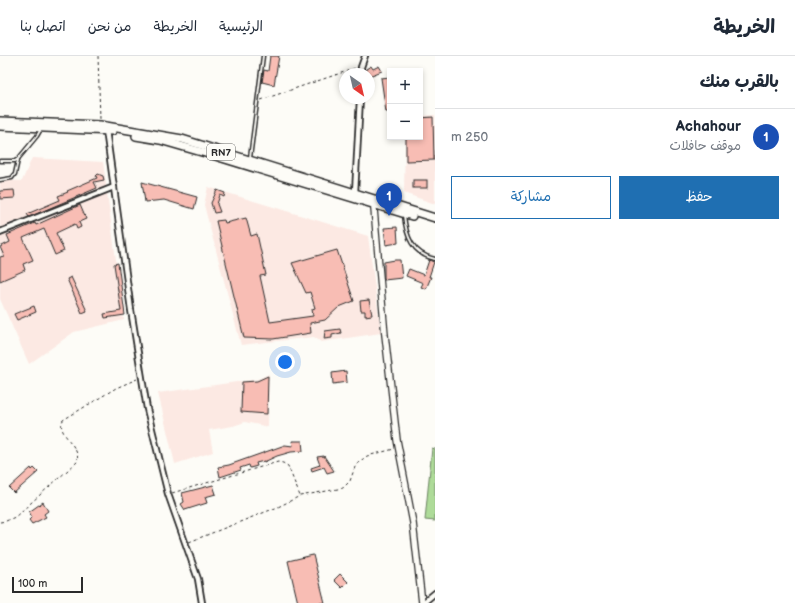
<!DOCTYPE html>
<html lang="ar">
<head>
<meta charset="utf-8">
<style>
  :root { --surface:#fff; --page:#f2f2f3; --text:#1f2937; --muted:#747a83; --line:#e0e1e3; --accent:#1f6fb2 }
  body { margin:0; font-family:"Balsamiq Sans","Playpen Sans Arabic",sans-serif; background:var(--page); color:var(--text); direction:rtl }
  .controls { position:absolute; right:12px; top:12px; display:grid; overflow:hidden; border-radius:0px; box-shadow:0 2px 6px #0003 }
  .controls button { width:36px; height:36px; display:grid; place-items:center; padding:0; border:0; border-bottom:1px solid var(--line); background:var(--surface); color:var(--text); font:20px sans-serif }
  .compass { position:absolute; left:339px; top:12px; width:36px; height:36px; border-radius:50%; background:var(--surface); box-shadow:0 2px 6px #0003; rotate:146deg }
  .scale { position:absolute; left:12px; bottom:10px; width:71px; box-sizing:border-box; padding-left:4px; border:2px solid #2b2b2b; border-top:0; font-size:11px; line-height:14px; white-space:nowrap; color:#2b2b2b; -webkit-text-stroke:3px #fdfcf7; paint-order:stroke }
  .you { position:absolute; left:285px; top:306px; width:14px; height:14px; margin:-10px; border:3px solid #fff; border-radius:50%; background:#1a73e8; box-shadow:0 0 0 6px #1a73e833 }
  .badge { display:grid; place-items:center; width:26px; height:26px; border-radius:50%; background:var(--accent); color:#fff; font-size:13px; font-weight:700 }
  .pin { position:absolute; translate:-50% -33px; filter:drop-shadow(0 1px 2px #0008) }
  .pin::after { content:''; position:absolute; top:21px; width:14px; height:12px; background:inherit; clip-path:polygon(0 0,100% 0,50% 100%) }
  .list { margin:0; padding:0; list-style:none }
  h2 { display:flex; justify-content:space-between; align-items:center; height:52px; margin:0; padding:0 16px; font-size:17px }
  h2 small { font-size:13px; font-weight:400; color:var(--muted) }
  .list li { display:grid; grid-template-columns:26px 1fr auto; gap:12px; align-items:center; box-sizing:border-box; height:56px; padding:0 16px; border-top:1px solid var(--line) }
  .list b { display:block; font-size:15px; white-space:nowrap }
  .list p { margin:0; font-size:13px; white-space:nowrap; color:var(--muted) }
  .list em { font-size:13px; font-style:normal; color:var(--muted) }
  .actions { display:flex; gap:8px; padding:12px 16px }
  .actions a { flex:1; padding:9px 0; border:1px solid var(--accent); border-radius:0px; text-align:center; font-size:14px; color:var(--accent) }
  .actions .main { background:var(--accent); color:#fff }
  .map { position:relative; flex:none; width:435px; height:547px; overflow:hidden; direction:ltr }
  header { display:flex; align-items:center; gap:24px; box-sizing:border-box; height:56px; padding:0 20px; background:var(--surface); border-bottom:1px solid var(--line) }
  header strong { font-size:19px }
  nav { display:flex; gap:22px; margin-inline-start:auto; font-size:14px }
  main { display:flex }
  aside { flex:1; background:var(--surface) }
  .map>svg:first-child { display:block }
  .built { fill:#fce9e3 }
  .green { fill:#aedb99; stroke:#6c8362 }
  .building { fill:#f8bdb4; stroke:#2b2b2b }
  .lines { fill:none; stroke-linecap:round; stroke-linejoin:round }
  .service-casing { stroke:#2b2b2b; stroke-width:5 }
  .minor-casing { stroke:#2b2b2b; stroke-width:8 }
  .tertiary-casing { stroke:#2b2b2b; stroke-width:8 }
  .trunk-casing { stroke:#2b2b2b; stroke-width:10 }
  .path { stroke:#2b2b2b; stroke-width:1; stroke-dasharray:3 3; stroke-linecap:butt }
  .service { stroke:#fdfcf7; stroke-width:2 }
  .minor { stroke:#fdfcf7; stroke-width:4.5 }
  .tertiary { stroke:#fdfcf7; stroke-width:5.5 }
  .trunk { stroke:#fdfcf7; stroke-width:7 }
  .labels { text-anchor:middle; stroke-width:3.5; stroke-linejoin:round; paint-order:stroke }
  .shield { fill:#fdfcf7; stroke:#6a6a68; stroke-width:1 }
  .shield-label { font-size:10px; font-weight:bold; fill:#2b2b2b }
</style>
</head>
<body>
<header>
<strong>الخريطة</strong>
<nav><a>الرئيسية</a><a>الخريطة</a><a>من نحن</a><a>اتصل بنا</a></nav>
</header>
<main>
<aside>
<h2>بالقرب منك<small></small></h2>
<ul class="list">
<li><span class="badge" style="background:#1a4fb4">1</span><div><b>Achahour</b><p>موقف حافلات</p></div><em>250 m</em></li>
</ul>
<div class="actions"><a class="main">حفظ</a><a>مشاركة</a></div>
</aside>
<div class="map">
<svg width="435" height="547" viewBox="0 0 435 547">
  <rect width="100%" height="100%" fill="#fdfcf7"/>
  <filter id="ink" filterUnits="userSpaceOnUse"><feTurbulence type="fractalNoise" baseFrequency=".025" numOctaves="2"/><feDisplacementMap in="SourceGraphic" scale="8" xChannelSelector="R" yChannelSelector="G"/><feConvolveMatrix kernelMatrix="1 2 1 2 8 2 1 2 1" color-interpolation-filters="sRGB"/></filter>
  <g filter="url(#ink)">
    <!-- built -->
    <g class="built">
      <polygon points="435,59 435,148 404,137 405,81 420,81 420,60"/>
      <polygon points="32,102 103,106 124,264 74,276 29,308 0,243 0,124 22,125"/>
      <polygon points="208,131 368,180 381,277 321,286 314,281 241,289 204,149"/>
      <polygon points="269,318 268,371 245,366 233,370 209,374 213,396 175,408 158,337 258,323"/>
    </g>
    <!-- green -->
    <polygon class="green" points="432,392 435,393 435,465 425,464"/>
    <!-- building -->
    <g class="building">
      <polygon points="270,0 279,0 274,29 262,26 264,14 268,15"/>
      <polygon points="371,10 373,13 379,10 382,15 369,20 369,18 366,18 366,13"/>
      <polygon points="390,21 390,56 386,56 381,22"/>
      <polygon points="433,61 434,104 406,105 406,81 420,81 420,62"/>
      <polygon points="98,118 103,120 104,124 94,126 97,132 29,161 27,158 60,144 58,140 68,136 67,135 97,122 96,120"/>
      <rect x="413" y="124" width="14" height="8"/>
      <polygon points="142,126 197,141 194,153 164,144 145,146"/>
      <polygon points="14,134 15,142 0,143 0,135"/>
      <polygon points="217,134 225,137 224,141 220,139 217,148 220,156 214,157 211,147"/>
      <polygon points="80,149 86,163 79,166 81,171 77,173 75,168 56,177 64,195 55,199 44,173 23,182 33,204 23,208 25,214 0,225 0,201 4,200 0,191 10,186 7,179 35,167 36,169"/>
      <polygon points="246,162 251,180 257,178 266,219 260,220 270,266 313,260 312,253 315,252 310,236 306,237 292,207 337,194 354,245 339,251 325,264 310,267 311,277 273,283 244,282 216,165 224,164 225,167"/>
      <polygon points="397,171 398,187 386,189 384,172"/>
      <polygon points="395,204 400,204 402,222 384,224 384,206"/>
      <polygon points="429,204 434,206 429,221 431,221 426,233 421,231 423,227 406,220 409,213 424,219"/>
      <polygon points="118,207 125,259 105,262 104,258 121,255 114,208"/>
      <polygon points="71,221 87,255 82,257 67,223"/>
      <polygon points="369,244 372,259 365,260 365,255 361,255 360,245"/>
      <polygon points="34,250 36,256 17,264 14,258"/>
      <polygon points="340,273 341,277 332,279 332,282 324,283 325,275"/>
      <polygon points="346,315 347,326 333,328 332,317"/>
      <polygon points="268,320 267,358 241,356 242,326 257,325"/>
      <polygon points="292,385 302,385 303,395 291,396 277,400 264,406 264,405 256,407 257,410 250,412 249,409 240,412 241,414 220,421 218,411 229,409 285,389 293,390"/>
      <polygon points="324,400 334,415 327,417 324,411 312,415 311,412 320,409 317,401"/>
      <polygon points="31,412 32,414 34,412 38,416 14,437 9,432"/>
      <polygon points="213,429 216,438 205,441 207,447 185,454 181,448 184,446 182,437"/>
      <polygon points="43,446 48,455 44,458 46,461 32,468 29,464 32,461 29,456"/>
      <polygon points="313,499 325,547 298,547 288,505"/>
      <polygon points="340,518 348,526 342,532 334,524"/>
    </g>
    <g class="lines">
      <!-- service casing -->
      <g class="service-casing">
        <g id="service">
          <polyline points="250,102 263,0"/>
          <polyline points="0,105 15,105 18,103 37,80 41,73"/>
          <polyline points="0,124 12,122 15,118 18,104"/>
          <path d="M 404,159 C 406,180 412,198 435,203"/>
        </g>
      </g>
      <!-- minor casing -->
      <g class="minor-casing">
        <g id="minor">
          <polyline points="361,18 361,11 365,0"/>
          <polyline points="106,74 131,254 147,353 168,438 198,523 202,547"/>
          <polyline points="355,137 360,42"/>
          <polyline points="0,176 114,131"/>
          <polyline points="423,547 435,537"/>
        </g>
      </g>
      <!-- tertiary casing -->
      <g class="tertiary-casing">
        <polyline id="tertiary" points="374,146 374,153 385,279 397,384 413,467 422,547"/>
      </g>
      <!-- trunk casing -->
      <g class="trunk-casing">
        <g id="trunk">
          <polyline points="0,65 100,69 182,83 435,162"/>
          <polyline points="0,70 112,75"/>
          <polyline points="136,80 160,84 212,99 412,160"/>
        </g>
      </g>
      <!-- path -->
      <g class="path">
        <polyline points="98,0 100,63"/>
        <polyline points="261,44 356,12"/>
        <polyline points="172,437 278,406 283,407 288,410 300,440"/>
        <path d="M 0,466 L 6,465 L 15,461 L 77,406 C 82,390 55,378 63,364 L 116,332 L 137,323"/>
        <polyline points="189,486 278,451 300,440 343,432 350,425 355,411 359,406 367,400 394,393"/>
      </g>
      <!-- service -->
      <use href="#service" class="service"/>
      <!-- minor -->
      <use href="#minor" class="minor"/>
      <!-- tertiary -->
      <use href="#tertiary" class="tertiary"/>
      <!-- trunk -->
      <use href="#trunk" class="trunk"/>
    </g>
  </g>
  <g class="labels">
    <!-- shield labels -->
    <rect class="shield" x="207" y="88" width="28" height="16" rx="3"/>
    <g class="shield-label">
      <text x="221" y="100">RN7</text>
    </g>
  </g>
</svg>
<div class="controls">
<button>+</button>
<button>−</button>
</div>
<svg class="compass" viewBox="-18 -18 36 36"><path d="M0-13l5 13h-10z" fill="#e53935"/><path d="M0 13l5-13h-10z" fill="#747a83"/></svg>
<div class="scale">100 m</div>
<div class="you"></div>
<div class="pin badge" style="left:389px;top:160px;background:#1a4fb4">1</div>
</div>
</main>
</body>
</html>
